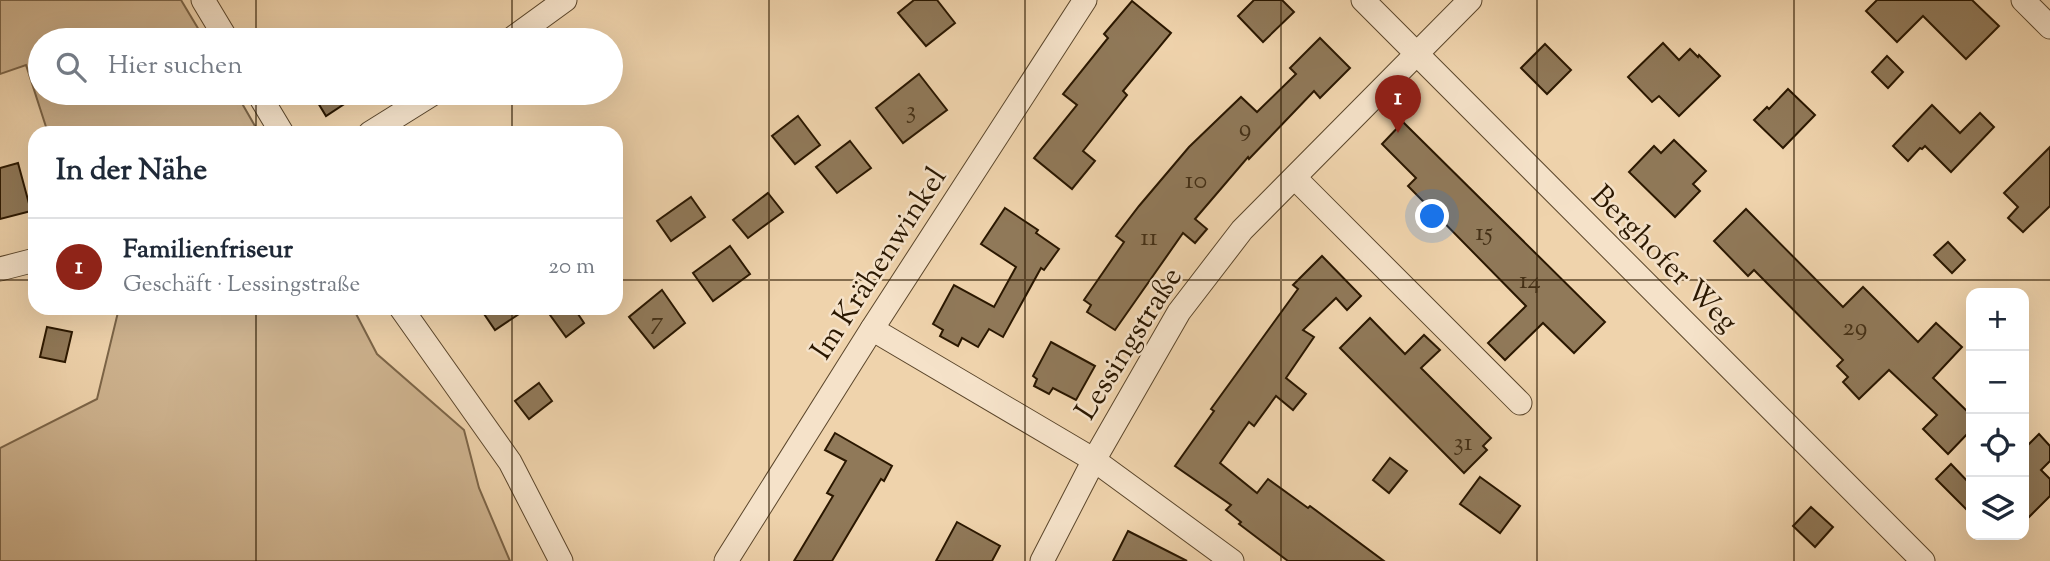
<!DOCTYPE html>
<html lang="de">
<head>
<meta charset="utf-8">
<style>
  :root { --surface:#fff; --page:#f6f6f7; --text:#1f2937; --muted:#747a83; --line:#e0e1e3; --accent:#8f2418 }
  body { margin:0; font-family:"Sorts Mill Goudy",serif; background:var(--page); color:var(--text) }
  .controls { position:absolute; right:21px; bottom:21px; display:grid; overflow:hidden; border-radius:14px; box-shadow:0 7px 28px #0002 }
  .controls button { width:63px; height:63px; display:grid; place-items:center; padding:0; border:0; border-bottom:2px solid var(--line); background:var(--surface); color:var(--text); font:35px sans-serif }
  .you { position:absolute; left:1433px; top:217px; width:24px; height:24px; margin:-18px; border:5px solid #fff; border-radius:50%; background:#1a73e8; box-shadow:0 0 0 10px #1a73e833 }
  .badge { display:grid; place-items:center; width:46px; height:46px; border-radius:50%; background:var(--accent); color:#fff; font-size:23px; font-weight:700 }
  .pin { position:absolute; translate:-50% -58px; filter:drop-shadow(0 2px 4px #0008) }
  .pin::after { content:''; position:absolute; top:37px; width:24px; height:21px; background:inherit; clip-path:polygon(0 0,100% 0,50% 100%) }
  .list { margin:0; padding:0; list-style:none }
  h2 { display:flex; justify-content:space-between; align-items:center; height:91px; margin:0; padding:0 28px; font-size:30px }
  h2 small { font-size:23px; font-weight:400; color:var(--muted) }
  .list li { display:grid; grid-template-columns:46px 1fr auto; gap:21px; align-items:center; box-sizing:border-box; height:98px; padding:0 28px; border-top:2px solid var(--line) }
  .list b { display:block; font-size:26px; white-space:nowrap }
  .list p { margin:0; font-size:23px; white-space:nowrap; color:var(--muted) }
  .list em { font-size:23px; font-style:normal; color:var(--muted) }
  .icon { flex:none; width:38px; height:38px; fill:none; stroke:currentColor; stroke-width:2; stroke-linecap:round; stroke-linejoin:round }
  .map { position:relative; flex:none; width:2050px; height:561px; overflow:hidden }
  .search { position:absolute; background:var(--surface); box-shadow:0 7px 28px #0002; left:28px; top:28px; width:595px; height:77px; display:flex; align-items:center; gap:18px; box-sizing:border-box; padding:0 24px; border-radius:38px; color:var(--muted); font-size:26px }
  .panel { position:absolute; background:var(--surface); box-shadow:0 7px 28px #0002; left:28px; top:126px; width:595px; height:189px; border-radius:21px }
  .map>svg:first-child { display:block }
  .green { fill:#ceb38f; stroke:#7c6548; stroke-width:2 }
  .building { fill:#907959; stroke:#2a1700; stroke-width:2 }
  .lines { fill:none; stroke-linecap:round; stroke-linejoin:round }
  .street-casing { stroke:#5b462b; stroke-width:25 }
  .street { stroke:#f5e2c9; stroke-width:23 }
  .grid { fill:none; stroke:#2a1700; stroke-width:2; stroke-opacity:0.55 }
  .labels { text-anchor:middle; stroke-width:5; stroke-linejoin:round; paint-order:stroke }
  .number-label { font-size:26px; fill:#443016 }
  .street-label { font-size:30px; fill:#2a1700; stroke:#f5e2c9 }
</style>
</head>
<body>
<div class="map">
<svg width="2050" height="561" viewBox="0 0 2050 561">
  <rect width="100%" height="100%" fill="#efd3ac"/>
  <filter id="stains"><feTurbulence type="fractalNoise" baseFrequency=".00286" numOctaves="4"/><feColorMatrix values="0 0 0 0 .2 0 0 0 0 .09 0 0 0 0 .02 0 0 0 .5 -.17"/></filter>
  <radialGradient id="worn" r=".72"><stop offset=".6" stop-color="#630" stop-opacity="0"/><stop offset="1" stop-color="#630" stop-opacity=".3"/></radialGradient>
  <!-- green -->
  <g class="green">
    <polygon points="0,0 181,0 205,40 40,40 40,93 236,93 259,133 48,133 26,65 0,74"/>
    <polygon points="119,308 353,308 377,354 464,430 479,488 510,561 0,561 0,448 97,399"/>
  </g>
  <!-- building -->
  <g class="building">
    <polygon points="914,0 937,0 955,23 926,46 898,13"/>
    <polygon points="1254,0 1282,0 1294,12 1263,42 1238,16"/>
    <polygon points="1877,0 1972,0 1999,26 1966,59 1923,16 1897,42 1866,11"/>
    <polygon points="1132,1 1171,33 1123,91 1127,95 1083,151 1095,161 1072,189 1034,158 1077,105 1063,94 1108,38 1104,34"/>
    <polygon points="1320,38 1350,68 1320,98 1314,91 1249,159 1248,157 1195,219 1207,229 1195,243 1183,233 1115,330 1087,312 1091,305 1084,300 1124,242 1116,236 1139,206 1189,147 1241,97 1257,112 1296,74 1290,68"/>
    <polygon points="1663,43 1679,60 1690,49 1698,57 1699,55 1720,76 1679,116 1659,96 1652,102 1628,77"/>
    <polygon points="1545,44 1571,70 1547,94 1521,68"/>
    <polygon points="1887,56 1903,72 1888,88 1872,72"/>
    <polygon points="919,74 947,110 903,143 876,108"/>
    <polygon points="1788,89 1815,115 1783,148 1754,120 1767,107 1769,109"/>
    <polygon points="312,93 361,93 326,116"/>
    <polygon points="1932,105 1960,133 1980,113 1994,127 1951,172 1925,146 1922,149 1920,148 1908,161 1893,146"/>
    <polygon points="798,116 820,145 795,164 772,136"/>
    <polygon points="1403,122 1605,322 1574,353 1543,323 1505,360 1488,343 1526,306 1408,186 1416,178 1382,144"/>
    <polygon points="1674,140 1706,171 1693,184 1700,191 1675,217 1629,172 1654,146 1661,153"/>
    <polygon points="850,141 871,168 837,193 816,167"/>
    <polygon points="2050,147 2050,206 2023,232 2008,218 2018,207 2004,193"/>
    <polygon points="18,163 31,211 0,219 0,168"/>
    <polygon points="768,193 783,212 748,238 733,220"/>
    <polygon points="691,197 705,217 671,241 657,221"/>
    <polygon points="1005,208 1038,230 1036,233 1059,249 1044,270 1041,268 1003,337 989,329 978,347 962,338 958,346 940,336 943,330 933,324 954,285 994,307 1016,267 981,244"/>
    <polygon points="1746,209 1843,307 1863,287 1918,342 1936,323 1962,347 1933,378 1971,415 1971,430 1948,454 1923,429 1937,415 1889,370 1859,399 1843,382 1848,377 1837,366 1843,360 1754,270 1748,276 1714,241"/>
    <polygon points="1948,242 1965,260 1952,273 1934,255"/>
    <polygon points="730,246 750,274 713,301 693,273"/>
    <polygon points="1322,256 1361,296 1347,310 1336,298 1303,330 1314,337 1286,378 1306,394 1293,410 1276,396 1254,426 1249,422 1220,463 1257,493 1268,479 1308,508 1310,506 1384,561 1288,561 1239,524 1241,522 1226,510 1231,505 1175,466 1214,411 1211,409 1298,289 1293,285"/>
    <polygon points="662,290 685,323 654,348 629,317"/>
    <polygon points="480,308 528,308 495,330"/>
    <polygon points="545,308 574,308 584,323 566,337"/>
    <polygon points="1370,318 1405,354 1424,335 1440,350 1421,368 1491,438 1483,446 1487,450 1464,473 1340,348"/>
    <polygon points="47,327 72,332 65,362 40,357"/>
    <polygon points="1051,342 1095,366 1076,400 1053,388 1049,394 1034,386 1037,379 1033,376"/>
    <polygon points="539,383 552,401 529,419 515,401"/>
    <polygon points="835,433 892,466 884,481 881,479 832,561 794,561 833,496 827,493 846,461 825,450"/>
    <polygon points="2039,434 2050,446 2050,461 2041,470 2050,479 2050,496 2024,522 2024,449"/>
    <polygon points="1390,458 1407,471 1389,493 1373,480"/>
    <polygon points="1951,464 1971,485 1971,514 1936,479"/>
    <polygon points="1480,477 1520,506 1500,533 1460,504"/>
    <polygon points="1811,507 1833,527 1815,547 1793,526"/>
    <polygon points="957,522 1000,546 992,561 936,561"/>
    <polygon points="1128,531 1187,561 1113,561"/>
  </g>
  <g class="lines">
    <!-- street casing -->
    <g class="street-casing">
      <g id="street">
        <polyline points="203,0 227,40"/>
        <polyline points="1363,0 1923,561"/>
        <polyline points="2023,0 2050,27"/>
        <polyline points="510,40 565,0"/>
        <polyline points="258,93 282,133"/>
        <polyline points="370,133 434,93"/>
        <polyline points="1295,178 1520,403"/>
        <polyline points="0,269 35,260"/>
        <polyline points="401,308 510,462 561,561"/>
        <polyline points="872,329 1094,460 1232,561"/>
        <polyline points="726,561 872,329 1085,0"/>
        <polyline points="1042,561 1094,460 1179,312 1242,230 1470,0"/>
      </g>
    </g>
    <!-- street -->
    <use href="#street" class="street"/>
  </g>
  <!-- grid -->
  <path class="grid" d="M 256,0 L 256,40M 512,0 L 512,40M 769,0 L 769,561M 1025,0 L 1025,561M 1281,0 L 1281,561M 1537,0 L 1537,561M 1794,0 L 1794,561M 256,93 L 256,133M 512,93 L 512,133M 0,280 L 35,280M 616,280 L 2050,280M 256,308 L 256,561M 512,308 L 512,561"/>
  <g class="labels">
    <!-- number labels -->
    <g class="number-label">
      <text x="911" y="118">3</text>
      <text x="1245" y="136">9</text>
      <text x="1196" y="188">10</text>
      <text x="1484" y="240">15</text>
      <text x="1149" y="245">11</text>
      <text x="1530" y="288">14</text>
      <text x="657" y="329">7</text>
      <text x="1855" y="335">29</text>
      <text x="1463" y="450">31</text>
    </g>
    <!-- street labels -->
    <g class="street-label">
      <text transform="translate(1665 258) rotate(45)" y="10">Berghofer Weg</text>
      <text transform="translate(878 263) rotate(-57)" y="10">Im Krähenwinkel</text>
      <text transform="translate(1128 343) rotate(-58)" y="10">Lessingstraße</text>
    </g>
  </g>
  <rect width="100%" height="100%" filter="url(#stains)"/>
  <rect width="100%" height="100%" fill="url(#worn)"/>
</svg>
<div class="controls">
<button>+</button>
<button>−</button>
<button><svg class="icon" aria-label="locate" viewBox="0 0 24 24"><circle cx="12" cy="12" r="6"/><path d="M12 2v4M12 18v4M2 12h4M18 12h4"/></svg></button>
<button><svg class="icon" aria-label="layers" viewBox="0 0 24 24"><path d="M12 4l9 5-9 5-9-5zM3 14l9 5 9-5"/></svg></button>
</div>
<div class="you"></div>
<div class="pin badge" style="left:1398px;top:133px">1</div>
<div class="search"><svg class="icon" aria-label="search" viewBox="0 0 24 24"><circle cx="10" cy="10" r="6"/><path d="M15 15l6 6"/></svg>Hier suchen</div>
<section class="panel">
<h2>In der Nähe<small></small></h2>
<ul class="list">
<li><span class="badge">1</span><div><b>Familienfriseur</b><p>Geschäft · Lessingstraße</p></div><em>20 m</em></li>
</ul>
</section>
</div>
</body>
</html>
